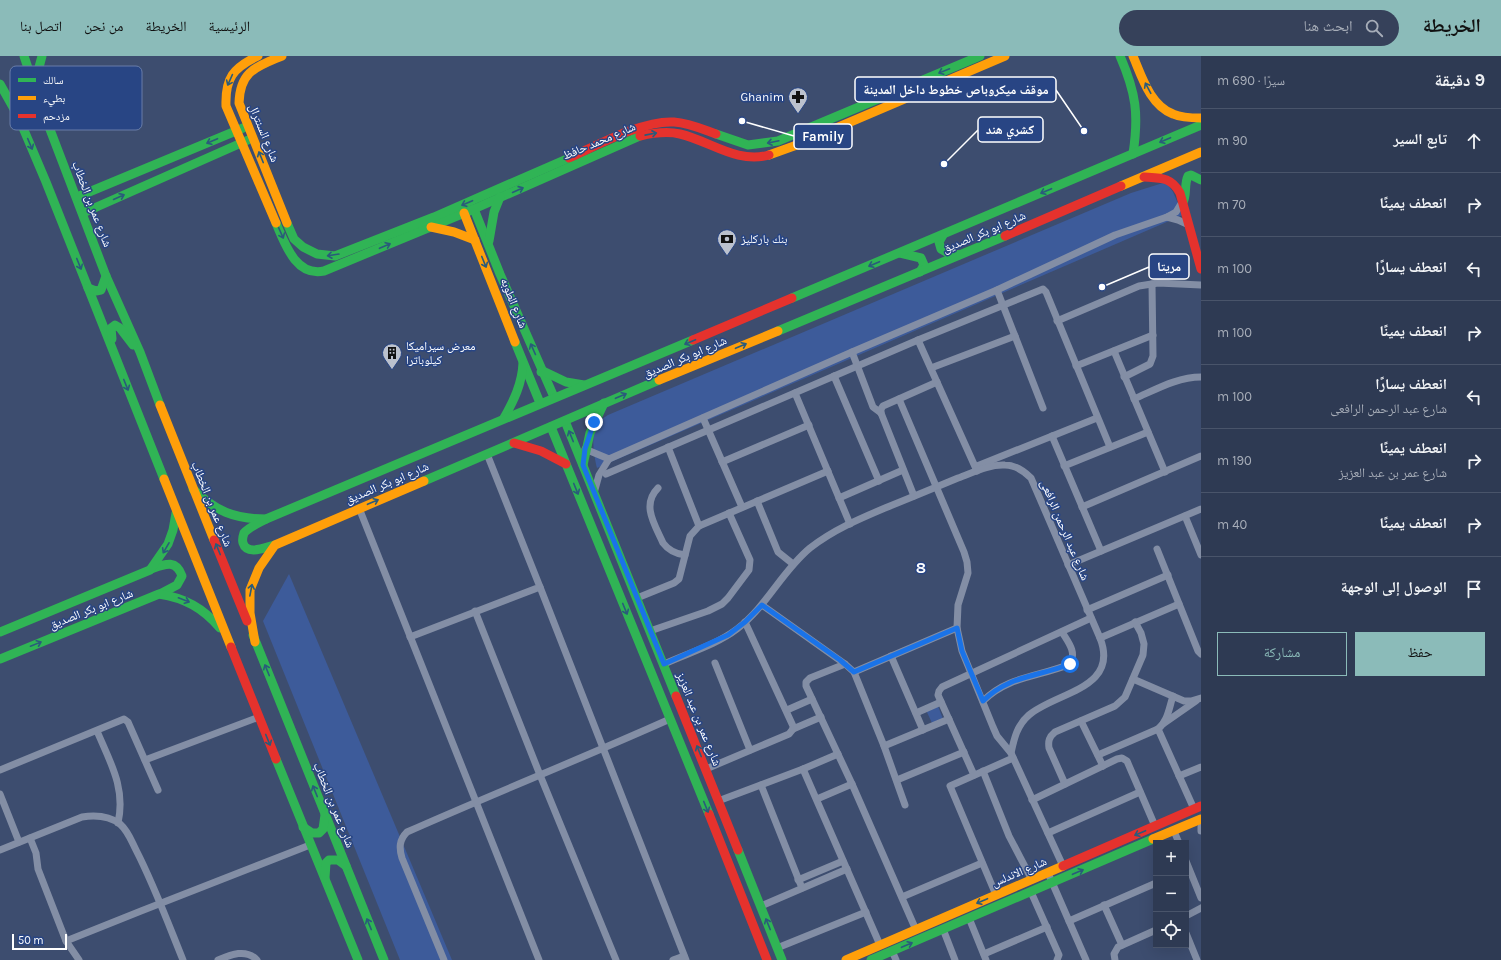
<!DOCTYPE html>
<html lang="ar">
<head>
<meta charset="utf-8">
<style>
  :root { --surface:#2e3a53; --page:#36415a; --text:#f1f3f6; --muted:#a7adb8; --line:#49546a; --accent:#8bbbb9 }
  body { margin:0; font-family:Karla,"Noto Naskh Arabic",sans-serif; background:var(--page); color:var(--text); direction:rtl }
  .controls { position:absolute; right:12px; bottom:12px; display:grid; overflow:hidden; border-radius:0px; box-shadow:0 4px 16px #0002 }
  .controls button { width:36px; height:36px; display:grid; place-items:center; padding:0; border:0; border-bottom:1px solid var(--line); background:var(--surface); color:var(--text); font:20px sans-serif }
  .scale { position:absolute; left:12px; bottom:10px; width:55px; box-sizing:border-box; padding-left:4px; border:2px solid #fff; border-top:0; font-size:11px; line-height:14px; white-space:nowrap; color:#fff; -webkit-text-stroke:3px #284584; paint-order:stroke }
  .stop { position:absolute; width:12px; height:12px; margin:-9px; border:3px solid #1a73e8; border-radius:50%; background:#fff }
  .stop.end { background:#1a73e8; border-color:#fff; box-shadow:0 1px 4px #0008 }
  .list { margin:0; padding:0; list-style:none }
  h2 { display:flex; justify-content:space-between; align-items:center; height:52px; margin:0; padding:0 16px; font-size:17px }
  h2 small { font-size:13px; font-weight:400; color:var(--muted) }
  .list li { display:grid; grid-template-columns:26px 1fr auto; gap:12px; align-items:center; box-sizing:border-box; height:64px; padding:0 16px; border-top:1px solid var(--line) }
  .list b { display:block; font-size:15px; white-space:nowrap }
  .list p { margin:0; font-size:13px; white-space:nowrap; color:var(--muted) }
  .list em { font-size:13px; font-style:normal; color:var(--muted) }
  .actions { display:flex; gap:8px; padding:12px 16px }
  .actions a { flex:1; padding:9px 0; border:1px solid var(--accent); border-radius:0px; text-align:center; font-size:14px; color:var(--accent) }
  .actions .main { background:var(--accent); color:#111 }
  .icon { flex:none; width:22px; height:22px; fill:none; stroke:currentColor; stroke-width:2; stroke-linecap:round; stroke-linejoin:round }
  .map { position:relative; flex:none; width:1201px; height:904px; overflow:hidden; direction:ltr }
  header { display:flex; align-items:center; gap:24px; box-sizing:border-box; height:56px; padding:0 20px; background:var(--accent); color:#111 }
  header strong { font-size:19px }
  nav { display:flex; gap:22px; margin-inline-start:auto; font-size:14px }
  .search { width:280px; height:36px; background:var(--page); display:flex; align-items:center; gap:10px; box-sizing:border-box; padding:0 14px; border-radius:22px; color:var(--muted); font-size:15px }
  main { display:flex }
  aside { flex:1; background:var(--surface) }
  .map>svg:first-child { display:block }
  .green { fill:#3d5b9a }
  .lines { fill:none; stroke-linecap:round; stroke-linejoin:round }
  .street { stroke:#838ea5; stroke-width:7 }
  .fast { stroke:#30b455; stroke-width:9 }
  .slow { stroke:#ff9f0a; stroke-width:9 }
  .jam { stroke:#e5322d; stroke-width:9 }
  .oneway { stroke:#2a5b7b }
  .route { stroke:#1a73e8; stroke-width:5 }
  .labels { text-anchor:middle; stroke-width:3; stroke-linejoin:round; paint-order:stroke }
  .poi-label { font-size:12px; fill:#fff; stroke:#284584; text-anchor:start }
  .street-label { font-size:12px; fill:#fff; stroke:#284584 }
  .district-label { font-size:16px; font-weight:bold; fill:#fff; stroke:#284584 }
  .key { fill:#284584; stroke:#687da9; stroke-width:1 }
  .key-label { font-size:11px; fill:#fff }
  .leader { fill:none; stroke:#fff; stroke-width:1.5 }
  .callout-dot { fill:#fff; stroke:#284584; stroke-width:1.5 }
  .callout { fill:#284584; stroke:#fff; stroke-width:1.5 }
  .callout-label { font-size:13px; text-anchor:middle; font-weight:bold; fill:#fff }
</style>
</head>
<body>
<header>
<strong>الخريطة</strong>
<div class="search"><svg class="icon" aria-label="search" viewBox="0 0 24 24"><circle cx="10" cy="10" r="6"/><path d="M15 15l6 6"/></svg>ابحث هنا</div>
<nav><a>الرئيسية</a><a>الخريطة</a><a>من نحن</a><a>اتصل بنا</a></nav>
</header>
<main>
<aside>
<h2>9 دقيقة<small>سيرًا · 690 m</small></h2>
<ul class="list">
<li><svg class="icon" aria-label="ahead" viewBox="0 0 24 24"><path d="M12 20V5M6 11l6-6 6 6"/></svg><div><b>تابع السير</b></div><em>90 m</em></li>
<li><svg class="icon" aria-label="right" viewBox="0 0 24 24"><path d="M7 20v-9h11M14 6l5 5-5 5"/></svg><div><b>انعطف يمينًا</b></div><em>70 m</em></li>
<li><svg class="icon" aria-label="left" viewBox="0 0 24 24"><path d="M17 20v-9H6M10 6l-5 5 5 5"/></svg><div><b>انعطف يسارًا</b></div><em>100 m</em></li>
<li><svg class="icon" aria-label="right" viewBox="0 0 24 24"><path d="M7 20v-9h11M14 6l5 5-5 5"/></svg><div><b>انعطف يمينًا</b></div><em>100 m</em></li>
<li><svg class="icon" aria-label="left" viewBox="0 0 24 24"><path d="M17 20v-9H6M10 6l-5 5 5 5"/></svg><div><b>انعطف يسارًا</b><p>شارع عبد الرحمن الرافعى</p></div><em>100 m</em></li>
<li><svg class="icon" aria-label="right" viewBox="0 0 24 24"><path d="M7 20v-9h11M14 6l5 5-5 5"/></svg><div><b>انعطف يمينًا</b><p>شارع عمر بن عبد العزيز</p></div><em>190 m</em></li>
<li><svg class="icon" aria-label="right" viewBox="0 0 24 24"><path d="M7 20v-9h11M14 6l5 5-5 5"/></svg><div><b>انعطف يمينًا</b></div><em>40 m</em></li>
<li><svg class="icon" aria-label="arrive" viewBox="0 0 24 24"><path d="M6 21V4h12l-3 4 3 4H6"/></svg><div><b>الوصول إلى الوجهة</b></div></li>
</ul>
<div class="actions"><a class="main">حفظ</a><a>مشاركة</a></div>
</aside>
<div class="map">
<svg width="1201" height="904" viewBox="0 0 1201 904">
  <rect width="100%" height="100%" fill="#3d4d6f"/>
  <!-- green -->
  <g class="green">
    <path d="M 1166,126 L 1173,136 L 1183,159 L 597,412 C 594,400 590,378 598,367 C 600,364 605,361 608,359 L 1131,137 Z"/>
    <polygon points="289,518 452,904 400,904 263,565"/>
    <polygon points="938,650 943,663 932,667 926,654"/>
  </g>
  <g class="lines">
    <!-- street -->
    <g class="street">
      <polyline points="1167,161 1178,164 1189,169"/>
      <polyline points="997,234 1043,352"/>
      <polyline points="1057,265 1139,230 1158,227 1201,229"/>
      <polyline points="918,284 977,415"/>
      <polyline points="1114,295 1165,416"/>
      <polyline points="852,296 873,351 881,357 914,440"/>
      <polyline points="1076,310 1153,279"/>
      <polyline points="931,312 1015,280"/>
      <polyline points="834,320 879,425"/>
      <polyline points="1124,321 1150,308 1153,300 1152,228"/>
      <polyline points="795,337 850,468"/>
      <polyline points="899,343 964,496 967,506 968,517 958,549 957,572 962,595 993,671 997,680 1011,697"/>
      <path d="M 1134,343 C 1155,334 1177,321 1201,321"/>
      <polyline points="881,357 881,353 883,350 937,326"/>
      <polyline points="703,362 742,451"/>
      <polyline points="1052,380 1101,495"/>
      <polyline points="668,391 699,470"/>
      <polyline points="585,393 609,403"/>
      <polyline points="722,406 809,369"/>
      <polyline points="977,410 1097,362"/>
      <polyline points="1064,410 1148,376"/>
      <polyline points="606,418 918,284 1043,233 1046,236 1110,391"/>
      <path d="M 658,432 C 641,449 655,469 663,487 C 669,495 676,498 685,499"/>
      <polyline points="594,437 599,419 609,403 852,296 997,234 1115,179 1167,161 1176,156 1182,146"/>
      <polyline points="839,442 903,414"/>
      <polyline points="757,445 778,496 793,508"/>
      <polyline points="1082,451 1201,400"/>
      <polyline points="359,452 539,904"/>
      <polyline points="1185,460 1201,499"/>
      <polyline points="1157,493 1198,595 1201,598"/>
      <polyline points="1068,509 1201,453"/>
      <polyline points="540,531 686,904"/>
      <polyline points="637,542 674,527 679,523 690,480 699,470 828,415"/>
      <polyline points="762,549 845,608 854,616 884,690 905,749"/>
      <polyline points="1087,554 1168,519"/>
      <polyline points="475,555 540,719 616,904"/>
      <polyline points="650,575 708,555 722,548 728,542 749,514 750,504 729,457"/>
      <polyline points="410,581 540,531 487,398"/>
      <polyline points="1100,582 1179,548"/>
      <polyline points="891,600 923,674"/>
      <polyline points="715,607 750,694"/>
      <path d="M 664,608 C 688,597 716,589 737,573 C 767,550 782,515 810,492 C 833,474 859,463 885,452 C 910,442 934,432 958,422 C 972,417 989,408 1005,409 C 1015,409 1024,415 1031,422 L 1100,582 C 1120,633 1056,636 1029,659 C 1017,669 1014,683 1011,697 L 1063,810"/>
      <polyline points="845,608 810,622 806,626 806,630 852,728 916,874"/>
      <polyline points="854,616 957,572"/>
      <polyline points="1133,623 1184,645 1191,645 1201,642"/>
      <path d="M 983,645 C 1008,620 1039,621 1070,608 C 1077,596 1068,586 1062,576"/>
      <polyline points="787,654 812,643"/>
      <polyline points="916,657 941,646"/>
      <polyline points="1081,665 1103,710"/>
      <polyline points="1163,668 1196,645"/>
      <polyline points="793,673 821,661"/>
      <polyline points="1158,673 1194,753"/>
      <path d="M 97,675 C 110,706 126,732 118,767"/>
      <polyline points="884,690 949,663"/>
      <path d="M 1098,699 L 1158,673 C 1168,665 1169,652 1173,640"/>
      <polyline points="145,704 259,661"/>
      <polyline points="706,713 789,678 793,673 793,670 745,566"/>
      <polyline points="803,713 880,889"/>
      <polyline points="0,714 124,663 128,666 158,734"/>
      <polyline points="983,715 1009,780 1032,824"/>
      <polyline points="974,719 938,639 939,635 942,631 1091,562"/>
      <polyline points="1179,720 1201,711"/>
      <polyline points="897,724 964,696"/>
      <path d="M 1065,728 L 1049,692 C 1048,685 1049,681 1055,676 L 1115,650 L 1125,641 L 1143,599 L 1144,588 L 1141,577 L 1135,566"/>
      <polyline points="761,729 802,832"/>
      <polyline points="0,738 19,786"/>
      <polyline points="817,743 852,728"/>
      <polyline points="1032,744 1117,703 1122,702 1127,705 1155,770"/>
      <polyline points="718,745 803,713 838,698"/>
      <polyline points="1201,771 1201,775"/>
      <polyline points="1174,775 1179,787"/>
      <polyline points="1048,777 1140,736"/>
      <polyline points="30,782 36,797 38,813 66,885 79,904"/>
      <path d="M 0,794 L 82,761 C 95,759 108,759 120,768 C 128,775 131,784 136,794 C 154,829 168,867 183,904"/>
      <polyline points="1186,805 1201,842"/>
      <polyline points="1048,817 1086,904"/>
      <polyline points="798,824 843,805"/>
      <polyline points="1031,836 1059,899 1057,904"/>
      <polyline points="996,839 950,730 1013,702"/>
      <polyline points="902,841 982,807"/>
      <polyline points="1104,849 1122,889"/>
      <polyline points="761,850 847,813"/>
      <polyline points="1186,860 1201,852"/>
      <polyline points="969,862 986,904"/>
      <polyline points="1069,865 1156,827"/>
      <polyline points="943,873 955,904"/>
      <polyline points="1186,877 1197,904"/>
      <polyline points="66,885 141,855 310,789"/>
      <polyline points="777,892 866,856"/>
      <polyline points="892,895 896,904"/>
      <polyline points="984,898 1047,871"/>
      <path d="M 218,904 C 230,899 246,892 257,904"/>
      <path d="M 444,904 L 402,802 C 399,792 399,784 407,776 C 495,737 583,702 670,663"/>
      <polyline points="673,904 684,900"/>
      <polyline points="1115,904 1114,898 1118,891 1156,874"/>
    </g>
    <!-- fast -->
    <g class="fast">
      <polyline points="24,0 38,42 106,220 140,296 160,349"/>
      <path d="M 1120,0 C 1136,37 1139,58 1133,98"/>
      <polyline points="0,28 18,60 46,126 164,423"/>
      <polyline points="37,32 38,15 42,0"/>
      <polyline points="716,78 748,89 778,85 980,0"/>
      <polyline points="77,141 243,72"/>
      <path d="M 1183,146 C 1187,140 1184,128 1188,120 L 1191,119 L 1201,124"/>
      <polyline points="474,153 500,218 554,341"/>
      <polyline points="83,157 248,84"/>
      <path d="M 276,167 C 285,188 296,221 324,215 L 474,153 L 640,80"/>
      <polyline points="287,167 294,183 303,191 317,198 335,200 434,161 569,102"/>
      <polyline points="943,179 939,186 941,193 948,197 959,199"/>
      <polyline points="489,185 494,156 500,141"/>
      <polyline points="900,197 921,202 924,209 920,216"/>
      <polyline points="88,232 96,235 101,234 106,220"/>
      <polyline points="792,242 1201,69"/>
      <polyline points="778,275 1005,180"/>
      <polyline points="112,283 111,272 115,269 120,272 133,289"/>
      <polyline points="515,286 540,347"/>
      <polyline points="541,316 543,315 566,326 584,329"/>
      <path d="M 504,362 C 514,344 522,328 523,307"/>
      <polyline points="565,365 676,640"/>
      <polyline points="551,371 709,758"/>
      <polyline points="583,409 590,377 604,347"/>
      <polyline points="424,425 659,324"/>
      <path d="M 193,433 C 215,455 234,463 266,463 L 693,284"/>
      <path d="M 266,463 C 259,467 249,471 244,477 C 243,480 242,484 243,487 C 247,500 266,491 275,489"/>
      <path d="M 151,513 C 165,508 176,503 182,520 L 177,529 L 160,538"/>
      <polyline points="0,576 150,514 168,488 173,474 176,457"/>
      <polyline points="253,579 384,904"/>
      <path d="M 0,603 L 159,538 C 185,542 203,552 220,572"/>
      <polyline points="276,703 358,904"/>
      <polyline points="303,771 312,777 319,777 323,773 325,759"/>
      <polyline points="738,794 782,904"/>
      <polyline points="325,822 326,807 329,804 338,804 346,810"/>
      <polyline points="871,904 1153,783"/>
    </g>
    <!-- slow -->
    <g class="slow">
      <path d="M 258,0 C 233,12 225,22 226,50 L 276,167"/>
      <path d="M 282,0 C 256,11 240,15 239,47 L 287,167"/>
      <path d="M 1133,0 C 1142,21 1150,49 1173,58 C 1182,62 1192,62 1201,62"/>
      <polyline points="769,99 794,90 1005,0"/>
      <polyline points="1121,130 1201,96"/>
      <polyline points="464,157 515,286"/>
      <polyline points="431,171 454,176 475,184"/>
      <polyline points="659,324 778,275"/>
      <polyline points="160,349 214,484"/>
      <polyline points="164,423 231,591"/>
      <polyline points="255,586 250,557 250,534 259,512 275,489 424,425"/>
      <polyline points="1153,783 1201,763"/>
      <polyline points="846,904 1063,810"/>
    </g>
    <!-- jam -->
    <g class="jam">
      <path d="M 640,80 C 653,77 667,75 680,78 C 710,85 737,108 769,99"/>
      <path d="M 569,102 C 598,89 643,64 674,66 C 689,67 702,73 716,78"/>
      <path d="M 1144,121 C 1161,122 1171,121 1180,137 L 1201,213"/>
      <polyline points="1005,180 1121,130"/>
      <polyline points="693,284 792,242"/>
      <polyline points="514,387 541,395 566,408"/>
      <polyline points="214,484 247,565"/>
      <polyline points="231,591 276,703"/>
      <polyline points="676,640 738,794"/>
      <polyline points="709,758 767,904"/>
      <polyline points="1063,810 1201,750"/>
    </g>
  </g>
  <!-- one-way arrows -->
  <defs><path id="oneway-shaft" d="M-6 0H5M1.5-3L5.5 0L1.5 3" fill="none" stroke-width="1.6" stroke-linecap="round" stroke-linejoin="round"/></defs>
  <g class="oneway">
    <use href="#oneway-shaft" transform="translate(944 15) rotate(158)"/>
    <use href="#oneway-shaft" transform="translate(230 24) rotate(114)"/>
    <use href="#oneway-shaft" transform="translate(1148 32) rotate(-118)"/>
    <use href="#oneway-shaft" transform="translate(651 78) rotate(-11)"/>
    <use href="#oneway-shaft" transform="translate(1165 84) rotate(157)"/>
    <use href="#oneway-shaft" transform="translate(212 85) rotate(157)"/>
    <use href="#oneway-shaft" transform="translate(773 86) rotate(168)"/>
    <use href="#oneway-shaft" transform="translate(30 88) rotate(67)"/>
    <use href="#oneway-shaft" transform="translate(261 101) rotate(-112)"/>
    <use href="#oneway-shaft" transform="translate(518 134) rotate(-24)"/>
    <use href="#oneway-shaft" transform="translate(1046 135) rotate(157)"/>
    <use href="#oneway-shaft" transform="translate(119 141) rotate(-24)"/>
    <use href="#oneway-shaft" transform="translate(467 147) rotate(157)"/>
    <use href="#oneway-shaft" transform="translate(281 177) rotate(66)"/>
    <use href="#oneway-shaft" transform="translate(385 190) rotate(-23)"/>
    <use href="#oneway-shaft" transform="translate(333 199) rotate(171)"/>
    <use href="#oneway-shaft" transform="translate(484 206) rotate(68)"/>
    <use href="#oneway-shaft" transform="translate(79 208) rotate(68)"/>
    <use href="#oneway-shaft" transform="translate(874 208) rotate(157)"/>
    <use href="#oneway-shaft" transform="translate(690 286) rotate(157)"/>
    <use href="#oneway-shaft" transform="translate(741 290) rotate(-23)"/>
    <use href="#oneway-shaft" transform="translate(533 293) rotate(-114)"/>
    <use href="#oneway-shaft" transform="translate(126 329) rotate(68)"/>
    <use href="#oneway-shaft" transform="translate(621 340) rotate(-23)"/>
    <use href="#oneway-shaft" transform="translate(571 380) rotate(-112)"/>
    <use href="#oneway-shaft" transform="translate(576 433) rotate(68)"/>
    <use href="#oneway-shaft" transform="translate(373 446) rotate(-23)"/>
    <use href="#oneway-shaft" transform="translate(166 492) rotate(120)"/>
    <use href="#oneway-shaft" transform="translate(218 493) rotate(-112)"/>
    <use href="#oneway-shaft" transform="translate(251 534) rotate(-79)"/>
    <use href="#oneway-shaft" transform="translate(184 544) rotate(21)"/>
    <use href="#oneway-shaft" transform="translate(625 553) rotate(68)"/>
    <use href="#oneway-shaft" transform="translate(36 588) rotate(-22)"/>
    <use href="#oneway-shaft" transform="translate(267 614) rotate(-112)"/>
    <use href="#oneway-shaft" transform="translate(268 684) rotate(68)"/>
    <use href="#oneway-shaft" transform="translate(699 695) rotate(-112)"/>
    <use href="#oneway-shaft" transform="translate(315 735) rotate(-112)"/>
    <use href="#oneway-shaft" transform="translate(706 751) rotate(68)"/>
    <use href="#oneway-shaft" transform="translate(1140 777) rotate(157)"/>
    <use href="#oneway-shaft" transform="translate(1078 816) rotate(-23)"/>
    <use href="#oneway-shaft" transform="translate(982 845) rotate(157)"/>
    <use href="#oneway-shaft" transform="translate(369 868) rotate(-112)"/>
    <use href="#oneway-shaft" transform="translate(768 868) rotate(-112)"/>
    <use href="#oneway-shaft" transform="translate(907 889) rotate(-23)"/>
  </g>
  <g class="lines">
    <!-- route -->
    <path class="route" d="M 594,366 L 585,393 L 583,409 L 664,608 L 728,579 L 745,566 L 762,549 L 840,604 L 854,616 L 957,572 L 962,595 L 983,645 C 1009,619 1038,621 1070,608"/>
  </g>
  <!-- icons -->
  <defs>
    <g id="pharmacy-pin" transform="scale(1)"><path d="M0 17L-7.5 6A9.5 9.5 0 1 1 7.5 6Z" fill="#bbc1cd" stroke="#284584"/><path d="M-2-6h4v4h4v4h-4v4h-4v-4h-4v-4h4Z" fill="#111"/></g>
    <g id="bank-pin" transform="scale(1)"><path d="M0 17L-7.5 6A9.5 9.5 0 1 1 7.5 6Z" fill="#bbc1cd" stroke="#284584"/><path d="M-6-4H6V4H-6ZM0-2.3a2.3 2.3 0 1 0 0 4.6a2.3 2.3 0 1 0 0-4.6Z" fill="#111"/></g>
    <g id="building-pin" transform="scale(1)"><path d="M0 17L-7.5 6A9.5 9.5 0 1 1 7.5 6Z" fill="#bbc1cd" stroke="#284584"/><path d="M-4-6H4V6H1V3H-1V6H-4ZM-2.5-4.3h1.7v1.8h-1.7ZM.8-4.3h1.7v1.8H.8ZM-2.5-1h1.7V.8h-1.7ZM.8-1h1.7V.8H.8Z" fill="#111"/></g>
  </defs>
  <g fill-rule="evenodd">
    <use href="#pharmacy-pin" x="798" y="41"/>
    <use href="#bank-pin" x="727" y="183"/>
    <use href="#building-pin" x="392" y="297"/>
  </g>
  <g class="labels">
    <!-- poi labels -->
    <g class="poi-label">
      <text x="784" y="45" text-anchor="end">Ghanim</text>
      <text x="741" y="187">بنك باركليز</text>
      <text x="406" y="294">معرض سيراميكا<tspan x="406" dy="14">كيلوباترا</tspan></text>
    </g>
    <!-- street labels -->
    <g class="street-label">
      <text transform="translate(264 77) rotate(68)" y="4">شارع السنترال</text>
      <text transform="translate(599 85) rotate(-23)" y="4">شارع محمد حافظ</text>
      <text transform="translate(92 148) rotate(69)" y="4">شارع عمر بن الخطاب</text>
      <text transform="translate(984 176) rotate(-23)" y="4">شارع ابو بكر الصديق</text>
      <text transform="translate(514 247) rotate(68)" y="4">شارع الطوبه</text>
      <text transform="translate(685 301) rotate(-23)" y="4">شارع ابو بكر الصديق</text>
      <text transform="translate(387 427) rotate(-23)" y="4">شارع ابو بكر الصديق</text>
      <text transform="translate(212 448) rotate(68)" y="4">شارع عمر بن الخطاب</text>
      <text transform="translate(1065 474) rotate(67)" y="4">شارع عبد الرحمن الرافعى</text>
      <text transform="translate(91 553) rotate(-22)" y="4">شارع ابو بكر الصديق</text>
      <text transform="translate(699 663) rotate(68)" y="4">شارع عمر بن عبد العزيز</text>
      <text transform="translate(334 749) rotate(68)" y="4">شارع عمر بن الخطاب</text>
      <text transform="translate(1019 816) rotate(-23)" y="4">شارع الاندلس</text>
    </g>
    <!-- district labels -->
    <g class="district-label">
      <text x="921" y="517">8</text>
    </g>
  </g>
  <!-- legend -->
  <rect x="10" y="10" width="132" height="64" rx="6" class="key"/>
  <rect x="18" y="22" width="18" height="4" fill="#30b455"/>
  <rect x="18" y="40" width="18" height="4" fill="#ff9f0a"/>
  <rect x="18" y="58" width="18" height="4" fill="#e5322d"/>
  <g class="key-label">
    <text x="43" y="28">سالك</text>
    <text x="43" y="46">بطيء</text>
    <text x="43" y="64">مزدحم</text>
  </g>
  <!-- callouts -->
  <path class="leader" d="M1084 75L1056 34M944 108L978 74M742 65L794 80M1102 231L1149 211"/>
  <g class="callout-dot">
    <circle cx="1084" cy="75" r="4"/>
    <circle cx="944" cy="108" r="4"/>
    <circle cx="742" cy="65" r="4"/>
    <circle cx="1102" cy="231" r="4"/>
  </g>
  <g class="callout">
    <rect x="855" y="21" width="201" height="25" rx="4"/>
    <rect x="978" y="61" width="65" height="25" rx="4"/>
    <rect x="794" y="68" width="58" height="25" rx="4"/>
    <rect x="1149" y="198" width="40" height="25" rx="4"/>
  </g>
  <g class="callout-label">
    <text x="956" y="38">موقف ميكروباص خطوط داخل المدينة</text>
    <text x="1010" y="78">كشري هند</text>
    <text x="823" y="85">Family</text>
    <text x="1169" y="215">مريتا</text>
  </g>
</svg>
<div class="controls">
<button>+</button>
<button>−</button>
<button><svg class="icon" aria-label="locate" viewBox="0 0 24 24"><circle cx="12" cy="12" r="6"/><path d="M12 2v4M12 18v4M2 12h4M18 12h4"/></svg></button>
</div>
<div class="scale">50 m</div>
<div class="stop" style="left:1070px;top:608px"></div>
<div class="stop end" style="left:594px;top:366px"></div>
</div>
</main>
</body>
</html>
